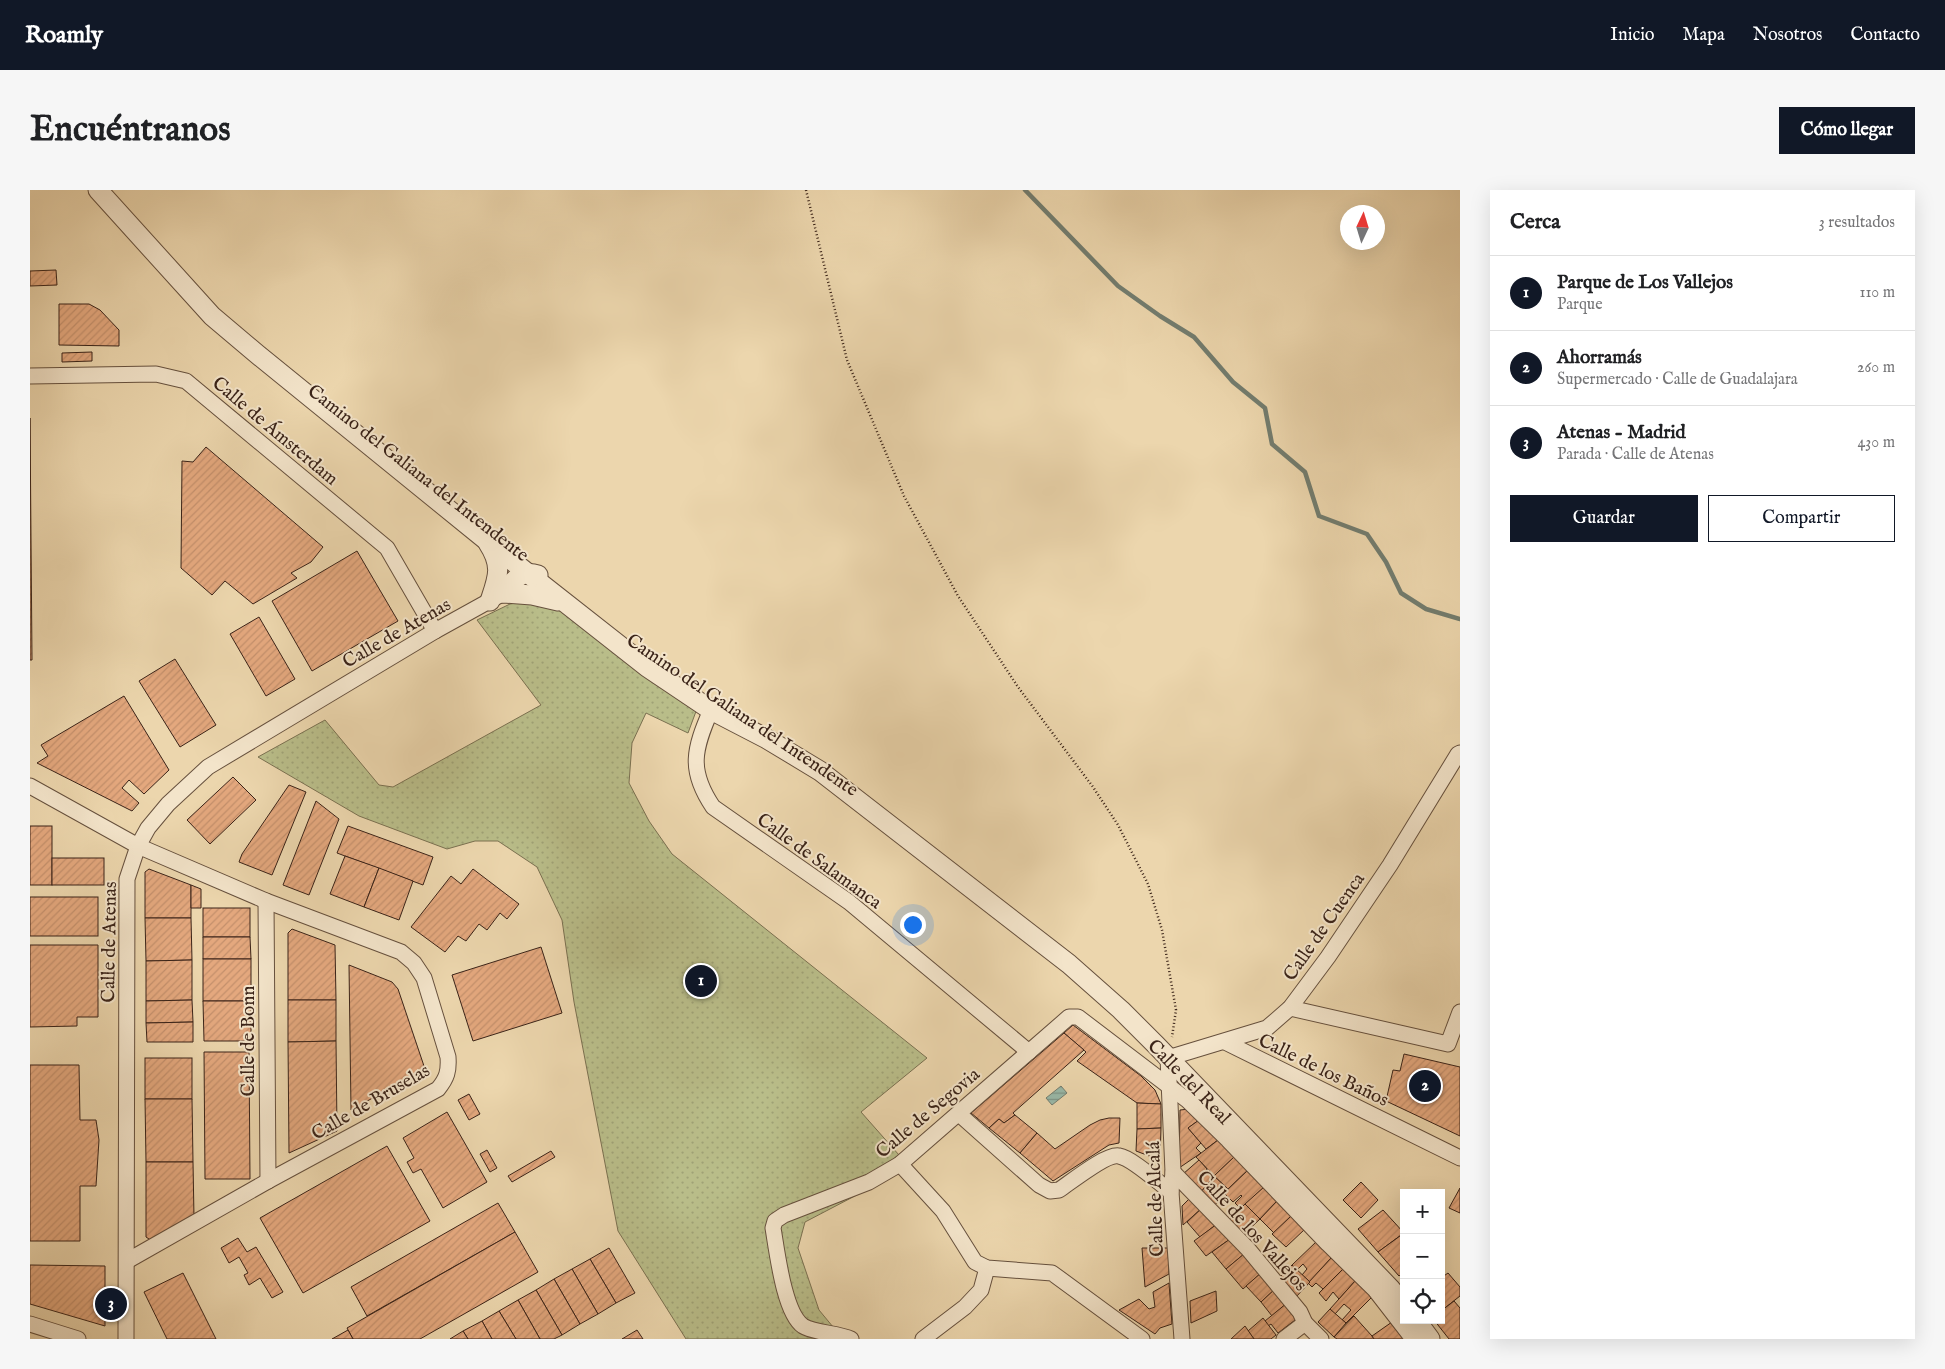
<!DOCTYPE html>
<html lang="es">
<head>
<meta charset="utf-8">
<style>
  :root { --surface:#fff; --page:#f6f6f6; --text:#202124; --muted:#757577; --line:#e0e0e0; --accent:#111827 }
  body { margin:0; font-family:"IM FELL English",serif; background:var(--page); color:var(--text) }
  .controls { position:absolute; right:15px; bottom:15px; display:grid; overflow:hidden; border-radius:0px; box-shadow:0 5px 20px #0002 }
  .controls button { width:45px; height:45px; display:grid; place-items:center; padding:0; border:0; border-bottom:1px solid var(--line); background:var(--surface); color:var(--text); font:25px sans-serif }
  .compass { position:absolute; left:1310px; top:15px; width:45px; height:45px; border-radius:50%; background:var(--surface); box-shadow:0 5px 20px #0002; rotate:4deg }
  .you { position:absolute; left:882px; top:734px; width:18px; height:18px; margin:-12px; border:4px solid #fff; border-radius:50%; background:#1a73e8; box-shadow:0 0 0 8px #1a73e833 }
  .badge { display:grid; place-items:center; width:32px; height:32px; border-radius:50%; background:var(--accent); color:#fff; font-size:16px; font-weight:700 }
  .pin { position:absolute; translate:-50% -50%; border:2px solid #fff; box-shadow:0 1px 5px #0006 }
  .list { margin:0; padding:0; list-style:none }
  h2 { display:flex; justify-content:space-between; align-items:center; height:65px; margin:0; padding:0 20px; font-size:21px }
  h2 small { font-size:16px; font-weight:400; color:var(--muted) }
  .list li { display:grid; grid-template-columns:32px 1fr auto; gap:15px; align-items:center; box-sizing:border-box; height:75px; padding:0 20px; border-top:1px solid var(--line) }
  .list b { display:block; font-size:19px; white-space:nowrap }
  .list p { margin:0; font-size:16px; white-space:nowrap; color:var(--muted) }
  .list em { font-size:16px; font-style:normal; color:var(--muted) }
  .actions { display:flex; gap:10px; padding:15px 20px }
  .actions a { flex:1; padding:11px 0; border:1px solid var(--accent); border-radius:0px; text-align:center; font-size:18px; color:var(--accent) }
  .actions .main { background:var(--accent); color:#fff }
  .icon { flex:none; width:28px; height:28px; fill:none; stroke:currentColor; stroke-width:2; stroke-linecap:round; stroke-linejoin:round }
  .map { position:relative; flex:none; width:1430px; height:1149px; overflow:hidden; border-radius:0px }
  header { display:flex; align-items:center; gap:30px; box-sizing:border-box; height:70px; padding:0 25px; background:var(--accent); color:#fff }
  header strong { font-size:24px }
  nav { display:flex; gap:28px; margin-inline-start:auto; font-size:18px }
  .intro { display:flex; align-items:center; justify-content:space-between; box-sizing:border-box; height:120px; padding:0 30px }
  h1 { margin:0; font-size:35px }
  .button { padding:12px 22px; border-radius:0px; background:var(--accent); color:#fff; font-size:18px; font-weight:700 }
  main { display:flex; gap:30px; padding:0 30px }
  aside { flex:1; background:var(--surface); border-radius:0px; box-shadow:0 5px 20px #0002 }
  .map>svg:first-child { display:block }
  .park { fill:url(#park-dots); stroke:#7a7050 }
  .water { fill:url(#water-rules); stroke:#737d6f }
  .lines { fill:none; stroke-linecap:round; stroke-linejoin:round }
  .stream { stroke:#737d6f; stroke-width:4.5 }
  .building { fill:url(#building-hatch); stroke:#3a2318 }
  .minor-casing { stroke:#66503d; stroke-width:17 }
  .tertiary-casing { stroke:#66503d; stroke-width:21 }
  .path { stroke:#3a2318; stroke-width:2.5; stroke-dasharray:1 2.5; stroke-linecap:butt }
  .minor { stroke:#f3e4ca; stroke-width:15 }
  .tertiary { stroke:#f3e4ca; stroke-width:19 }
  .labels { text-anchor:middle; stroke-width:4; stroke-linejoin:round; paint-order:stroke }
  .street-label { font-size:19px; fill:#3a2318; stroke:#f3e4ca }
</style>
</head>
<body>
<header>
<strong>Roamly</strong>
<nav><a>Inicio</a><a>Mapa</a><a>Nosotros</a><a>Contacto</a></nav>
</header>
<div class="intro"><h1>Encuéntranos</h1><a class="button">Cómo llegar</a></div>
<main>
<div class="map">
<svg width="1430" height="1149" viewBox="0 0 1430 1149">
  <defs>
    <pattern id="park-dots" width="8" height="8" patternUnits="userSpaceOnUse" patternTransform="scale(1.25)"><rect width="8" height="8" fill="#b9bd89"/><path d="M2 2h.1M6 6h.1" fill="none" stroke="#a0a276" stroke-width="1.8" stroke-linecap="round"/></pattern>
    <pattern id="water-rules" width="6" height="5" patternUnits="userSpaceOnUse" patternTransform="scale(1.25)"><rect width="6" height="5" fill="#99b9a9"/><path d="M0 2.5h6" fill="none" stroke="#7e9689"/></pattern>
    <pattern id="building-hatch" width="6" height="6" patternUnits="userSpaceOnUse" patternTransform="scale(1.25)"><rect width="6" height="6" fill="#e4a87e"/><path d="M-1 1l2-2M0 6l6-6M5 7l2-2" fill="none" stroke="#c4906c"/></pattern>
  </defs>
  <rect width="100%" height="100%" fill="#ecd6ad"/>
  <filter id="stains"><feTurbulence type="fractalNoise" baseFrequency=".004" numOctaves="4"/><feColorMatrix values="0 0 0 0 .2 0 0 0 0 .09 0 0 0 0 .02 0 0 0 .5 -.17"/></filter>
  <radialGradient id="worn" r=".72"><stop offset=".6" stop-color="#630" stop-opacity="0"/><stop offset="1" stop-color="#630" stop-opacity=".3"/></radialGradient>
  <!-- park -->
  <polygon class="park" points="504,410 528,414 668,516 658,543 616,523 602,553 599,593 619,631 642,664 897,868 831,922 869,965 844,996 775,1032 768,1058 789,1120 813,1149 656,1149 588,1041 544,812 532,730 507,677 468,651 445,651 417,659 329,626 228,567 295,530 349,595 363,597 511,515 447,430 480,414"/>
  <!-- water -->
  <polygon class="water" points="1031,896 1037,903 1022,915 1016,908"/>
  <g class="lines">
    <!-- stream -->
    <polyline class="stream" points="995,0 1088,96 1130,126 1164,147 1203,192 1235,218 1242,254 1275,282 1289,326 1337,344 1356,372 1371,403 1396,419 1430,429"/>
  </g>
  <!-- building -->
  <g class="building">
    <polygon points="26,80 27,95 0,96 0,81"/>
    <polygon points="29,114 59,114 70,120 89,140 89,156 29,155"/>
    <polygon points="62,162 62,171 32,172 32,163"/>
    <polygon points="0,228 2,470 0,470"/>
    <polygon points="176,257 293,357 281,372 261,383 267,388 223,414 195,391 182,405 151,378 152,271 163,272"/>
    <polygon points="327,361 368,431 282,481 242,411"/>
    <polygon points="229,427 265,489 236,506 200,444"/>
    <polygon points="145,469 186,535 150,557 109,491"/>
    <polygon points="94,506 139,580 114,604 99,590 92,598 109,613 102,621 7,573 18,566 11,555"/>
    <polygon points="203,587 226,610 180,654 157,630"/>
    <polygon points="259,595 276,602 242,685 209,672 212,664"/>
    <polygon points="286,611 309,629 279,705 253,695"/>
    <rect x="0" y="636" width="22" height="59"/>
    <polygon points="318,636 403,667 393,695 307,663"/>
    <polygon points="315,666 349,678 334,717 300,704"/>
    <rect x="22" y="668" width="52" height="27"/>
    <polygon points="349,678 383,691 369,730 334,717"/>
    <polygon points="119,679 161,695 161,728 115,728 115,682"/>
    <polygon points="443,679 489,714 477,729 470,723 457,740 449,734 436,751 428,746 415,762 381,737 421,686 431,694"/>
    <polygon points="161,695 171,699 171,718 161,718"/>
    <rect x="0" y="707" width="68" height="39"/>
    <rect x="173" y="718" width="47" height="29"/>
    <polygon points="115,728 161,728 162,770 116,771"/>
    <polygon points="262,739 305,755 306,810 258,810 258,743"/>
    <polygon points="173,747 220,747 221,769 173,769"/>
    <polygon points="0,755 68,755 68,827 47,827 47,836 0,837"/>
    <polygon points="511,757 532,823 443,851 422,785"/>
    <rect x="173" y="769" width="48" height="42"/>
    <polygon points="162,770 162,810 116,811 116,771"/>
    <polygon points="319,775 362,792 368,799 395,879 321,920"/>
    <polygon points="162,810 163,832 116,833 116,811"/>
    <polygon points="258,810 306,810 306,851 258,852"/>
    <polygon points="173,811 221,811 221,851 174,851"/>
    <polygon points="163,832 163,852 117,852 116,833"/>
    <polygon points="1043,835 1111,886 1125,900 1131,914 1107,913 1047,871 1056,862 1034,843"/>
    <polygon points="1034,843 1054,860 983,923 985,925 974,933 969,929 959,938 941,923"/>
    <polygon points="306,851 307,941 259,963 258,852"/>
    <polygon points="174,862 219,862 220,989 175,989"/>
    <polygon points="1374,864 1430,877 1430,946 1356,911 1363,880 1370,881"/>
    <rect x="115" y="868" width="47" height="41"/>
    <polygon points="0,875 49,875 50,930 66,930 69,950 66,996 50,996 50,1051 0,1051"/>
    <polygon points="439,904 450,924 439,930 428,910"/>
    <polygon points="115,909 162,909 163,972 116,972"/>
    <polygon points="1107,913 1131,914 1131,938 1107,939"/>
    <polygon points="1160,919 1169,930 1158,938 1171,953 1166,958 1171,963 1149,978 1150,920"/>
    <polygon points="417,922 457,992 413,1018 391,979 383,983 377,972 384,968 373,948"/>
    <polygon points="985,925 1007,943 990,963 959,938 969,929 974,933"/>
    <polygon points="1079,928 1090,928 1089,953 1079,955 1023,991 990,963 1007,943 1025,959 1060,935 1070,930"/>
    <polygon points="1169,930 1188,950 1176,959 1158,938"/>
    <polygon points="1131,938 1130,970 1106,961 1107,939"/>
    <polygon points="1188,950 1204,967 1184,986 1166,967"/>
    <polygon points="357,956 400,1031 273,1103 230,1028"/>
    <polygon points="457,960 467,978 460,982 450,964"/>
    <polygon points="521,961 525,967 482,992 478,986"/>
    <polygon points="1204,967 1218,980 1198,999 1184,986"/>
    <polygon points="1169,970 1177,979 1175,981 1177,983 1179,980 1184,986 1171,1002 1153,984"/>
    <polygon points="116,972 163,972 164,1028 122,1051 116,1047"/>
    <polygon points="1218,980 1234,997 1211,1019 1205,1013 1212,1006 1211,1005 1203,1012 1194,1003"/>
    <polygon points="1184,986 1198,999 1184,1016 1171,1002"/>
    <polygon points="1331,992 1348,1010 1331,1028 1313,1010"/>
    <polygon points="1234,997 1248,1010 1230,1029 1215,1014"/>
    <polygon points="1430,998 1430,1023 1419,1018"/>
    <polygon points="1161,1007 1172,1018 1153,1035 1152,1016"/>
    <polygon points="1248,1010 1261,1026 1244,1043 1230,1029"/>
    <polygon points="468,1013 485,1042 337,1126 321,1097"/>
    <polygon points="1215,1014 1230,1029 1212,1046 1198,1031"/>
    <polygon points="1172,1018 1187,1034 1170,1047 1157,1032"/>
    <polygon points="1353,1020 1374,1043 1348,1062 1328,1039"/>
    <polygon points="1261,1026 1275,1039 1256,1057 1242,1044"/>
    <polygon points="1187,1034 1200,1049 1176,1066 1164,1051"/>
    <polygon points="485,1042 508,1082 390,1149 323,1149 317,1138"/>
    <polygon points="1374,1043 1374,1082 1369,1086 1348,1062"/>
    <polygon points="208,1048 217,1062 226,1057 253,1102 242,1108 230,1088 219,1095 214,1085 218,1083 209,1067 199,1073 191,1058"/>
    <polygon points="1200,1049 1214,1064 1196,1079 1182,1062"/>
    <polygon points="1287,1051 1302,1067 1280,1092 1272,1085 1277,1079 1273,1074 1267,1080 1262,1075"/>
    <polygon points="579,1058 605,1103 586,1113 560,1069"/>
    <polygon points="1112,1058 1138,1058 1139,1084 1115,1097"/>
    <polygon points="1214,1064 1231,1083 1213,1099 1196,1079"/>
    <polygon points="1302,1067 1314,1078 1293,1099 1286,1093 1282,1097 1278,1093"/>
    <polygon points="560,1069 586,1113 568,1124 542,1079"/>
    <polygon points="0,1075 75,1076 75,1136 0,1114"/>
    <polygon points="1262,1075 1280,1092 1265,1108 1249,1088"/>
    <polygon points="1314,1078 1326,1090 1309,1109 1303,1102 1296,1111 1289,1103"/>
    <polygon points="542,1079 568,1124 550,1134 524,1089"/>
    <polygon points="153,1083 186,1149 137,1149 114,1102"/>
    <polygon points="1231,1083 1245,1099 1231,1112 1216,1096"/>
    <polygon points="1418,1083 1430,1097 1430,1106 1411,1121 1411,1088"/>
    <polygon points="524,1089 550,1134 532,1145 506,1100"/>
    <polygon points="1326,1090 1342,1107 1316,1133 1312,1130 1321,1120 1314,1114 1305,1124 1300,1119"/>
    <polygon points="1139,1093 1142,1134 1130,1138 1125,1144 1089,1120 1109,1109 1119,1119 1125,1117 1123,1102"/>
    <polygon points="1245,1099 1257,1113 1242,1126 1231,1112"/>
    <polygon points="506,1100 532,1145 524,1149 510,1149 488,1110"/>
    <polygon points="1186,1101 1187,1121 1161,1133 1160,1111"/>
    <polygon points="488,1110 510,1149 486,1149 469,1121"/>
    <polygon points="1424,1111 1430,1118 1430,1149 1419,1149 1404,1130 1411,1130 1411,1121"/>
    <polygon points="1257,1113 1269,1127 1248,1143 1241,1134 1238,1136 1235,1131"/>
    <polygon points="1300,1119 1316,1133 1304,1147 1288,1132"/>
    <polygon points="469,1121 486,1149 462,1149 452,1131"/>
    <polygon points="1324,1126 1342,1146 1344,1149 1307,1149 1304,1147"/>
    <polygon points="1233,1128 1246,1145 1241,1149 1224,1149 1218,1141"/>
    <polygon points="452,1131 462,1149 438,1149 433,1141"/>
    <polygon points="1362,1132 1374,1149 1344,1149 1342,1146"/>
    <polygon points="1215,1136 1224,1149 1201,1149"/>
    <polygon points="318,1140 323,1149 302,1149"/>
    <polygon points="607,1140 613,1149 592,1149"/>
    <polygon points="433,1141 438,1149 420,1149"/>
  </g>
  <g class="lines">
    <!-- minor casing -->
    <g class="minor-casing">
      <g id="minor">
        <polyline points="0,186 126,184 156,191 357,358 405,441"/>
        <path d="M 681,520 C 664,559 658,580 683,617 L 819,712 L 999,862"/>
        <path d="M 0,596 L 108,656 L 236,711 L 371,762 L 384,773 L 394,788 L 418,867 C 419,881 417,888 408,899 L 238,991 L 97,1071"/>
        <polyline points="236,711 238,991"/>
        <polyline points="1260,818 1418,854 1430,822"/>
        <polyline points="1195,852 1430,968"/>
        <path d="M 929,924 L 1009,995 L 1020,1001 L 1029,1000 C 1041,992 1077,963 1089,966 C 1102,968 1129,993 1141,1002"/>
        <polyline points="870,974 913,1021 945,1072 957,1078 1022,1083 1112,1149"/>
        <polyline points="1143,982 1218,1059 1270,1122 1275,1133 1291,1149"/>
        <polyline points="0,1134 48,1149"/>
        <polyline points="96,1149 97,689 108,656 118,638 138,614 178,577 405,441 470,405"/>
        <path d="M 821,1149 C 808,1143 784,1143 773,1136 C 754,1123 747,1061 743,1038 L 745,1031 L 754,1025 L 839,992 L 870,974 L 1039,827 L 1048,827 L 1157,910 L 1198,950 L 1298,1054 L 1345,1100 L 1383,1149"/>
        <polyline points="893,1149 935,1117 951,1100 957,1078"/>
        <polyline points="1152,1149 1141,1002 1143,982 1138,868 1237,838 1260,818 1298,767 1360,675 1428,564 1430,563"/>
        <polyline points="1254,1149 1275,1133"/>
      </g>
    </g>
    <!-- tertiary casing -->
    <g class="tertiary-casing">
      <g id="tertiary">
        <polyline points="68,0 182,126 227,164 472,363 617,477 681,520 737,549 790,581 1039,774 1091,820 1126,855 1360,1098 1374,1115"/>
        <path d="M 458,353 C 473,376 468,387 460,411"/>
        <path d="M 473,403 C 484,391 490,379 508,385"/>
        <polyline points="473,403 502,405 528,411"/>
        <polyline points="1386,1130 1400,1149"/>
      </g>
    </g>
    <!-- path -->
    <polyline class="path" points="776,0 817,170 874,306 928,406 988,497 1063,597 1088,635 1118,694 1132,740 1146,820 1142,847"/>
    <!-- minor -->
    <use href="#minor" class="minor"/>
    <!-- tertiary -->
    <use href="#tertiary" class="tertiary"/>
  </g>
  <g class="labels">
    <!-- street labels -->
    <g class="street-label">
      <text transform="translate(246 240) rotate(40)" y="7">Calle de Ámsterdam</text>
      <text transform="translate(389 282) rotate(38)" y="7">Camino del Galiana del Intendente</text>
      <text transform="translate(366 442) rotate(-30)" y="7">Calle de Atenas</text>
      <text transform="translate(713 524) rotate(34)" y="7">Camino del Galiana del Intendente</text>
      <text transform="translate(790 670) rotate(36)" y="7">Calle de Salamanca</text>
      <text transform="translate(1293 736) rotate(-55)" y="7">Calle de Cuenca</text>
      <text transform="translate(78 752) rotate(-89)" y="7">Calle de Atenas</text>
      <text transform="translate(217 851) rotate(-90)" y="7">Calle de Bonn</text>
      <text transform="translate(1294 879) rotate(26)" y="7">Calle de los Baños</text>
      <text transform="translate(1160 891) rotate(46)" y="7">Calle del Real</text>
      <text transform="translate(340 911) rotate(-30)" y="7">Calle de Bruselas</text>
      <text transform="translate(897 922) rotate(-40)" y="7">Calle de Segovia</text>
      <text transform="translate(1124 1009) rotate(-92)" y="7">Calle de Alcalá</text>
      <text transform="translate(1223 1040) rotate(48)" y="7">Calle de los Vallejos</text>
    </g>
  </g>
  <rect width="100%" height="100%" filter="url(#stains)"/>
  <rect width="100%" height="100%" fill="url(#worn)"/>
</svg>
<div class="controls">
<button>+</button>
<button>−</button>
<button><svg class="icon" aria-label="locate" viewBox="0 0 24 24"><circle cx="12" cy="12" r="6"/><path d="M12 2v4M12 18v4M2 12h4M18 12h4"/></svg></button>
</div>
<svg class="compass" viewBox="-18 -18 36 36"><path d="M0-13l5 13h-10z" fill="#e53935"/><path d="M0 13l5-13h-10z" fill="#757577"/></svg>
<div class="you"></div>
<div class="pin badge" style="left:671px;top:791px">1</div>
<div class="pin badge" style="left:1395px;top:896px">2</div>
<div class="pin badge" style="left:81px;top:1114px">3</div>
</div>
<aside>
<h2>Cerca<small>3 resultados</small></h2>
<ul class="list">
<li><span class="badge">1</span><div><b>Parque de Los Vallejos</b><p>Parque</p></div><em>110 m</em></li>
<li><span class="badge">2</span><div><b>Ahorramás</b><p>Supermercado · Calle de Guadalajara</p></div><em>260 m</em></li>
<li><span class="badge">3</span><div><b>Atenas - Madrid</b><p>Parada · Calle de Atenas</p></div><em>430 m</em></li>
</ul>
<div class="actions"><a class="main">Guardar</a><a>Compartir</a></div>
</aside>
</main>
</body>
</html>
